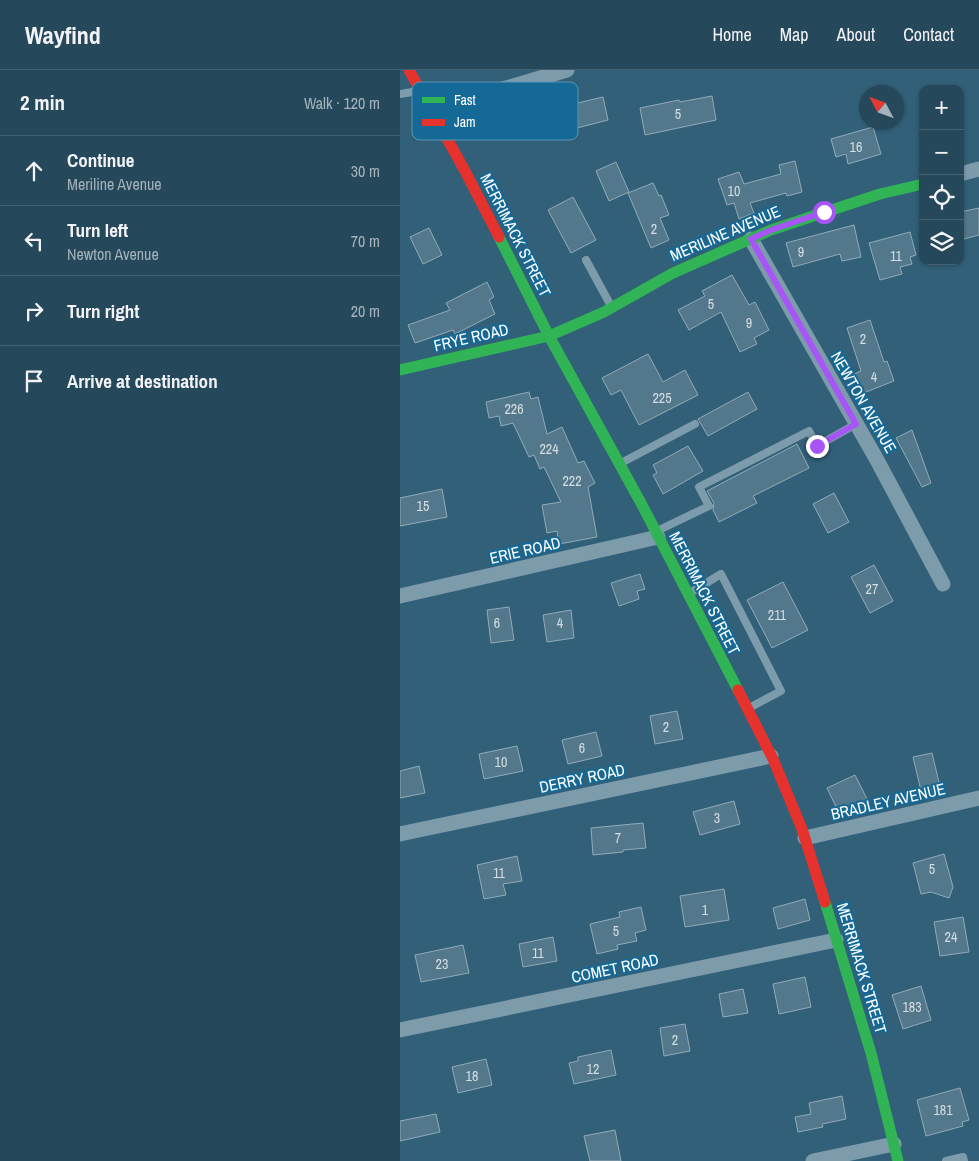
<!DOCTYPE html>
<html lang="en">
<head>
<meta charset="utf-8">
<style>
  :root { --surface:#26485b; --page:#325264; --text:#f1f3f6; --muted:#a4b2bb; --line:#426071 }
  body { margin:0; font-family:"Archivo Narrow",sans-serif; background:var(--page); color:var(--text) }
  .controls { position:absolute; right:15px; top:15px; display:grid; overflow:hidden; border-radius:10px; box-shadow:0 1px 4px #0004 }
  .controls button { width:45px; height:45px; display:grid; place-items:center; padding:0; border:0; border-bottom:1px solid var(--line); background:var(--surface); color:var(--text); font:25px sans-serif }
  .compass { position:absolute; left:459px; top:15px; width:45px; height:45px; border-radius:50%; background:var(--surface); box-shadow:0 1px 4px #0004; rotate:311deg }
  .stop { position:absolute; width:15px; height:15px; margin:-11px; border:4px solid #a855f7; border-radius:50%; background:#fff }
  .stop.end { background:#a855f7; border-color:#fff; box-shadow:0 1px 5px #0008 }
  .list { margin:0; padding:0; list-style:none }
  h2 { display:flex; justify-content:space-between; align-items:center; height:65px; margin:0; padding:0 20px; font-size:21px }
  h2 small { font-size:16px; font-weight:400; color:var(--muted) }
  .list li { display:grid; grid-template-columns:32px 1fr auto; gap:15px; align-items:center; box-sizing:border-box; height:70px; padding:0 20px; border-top:1px solid var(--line) }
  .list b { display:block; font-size:19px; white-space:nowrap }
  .list p { margin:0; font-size:16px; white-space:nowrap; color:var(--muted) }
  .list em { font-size:16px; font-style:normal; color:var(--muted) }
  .icon { flex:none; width:28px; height:28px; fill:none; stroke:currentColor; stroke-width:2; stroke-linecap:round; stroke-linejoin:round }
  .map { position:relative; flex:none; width:579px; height:1091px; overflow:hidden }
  header { display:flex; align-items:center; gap:30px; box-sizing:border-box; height:70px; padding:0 25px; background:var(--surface); border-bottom:1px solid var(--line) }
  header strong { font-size:24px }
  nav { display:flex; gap:28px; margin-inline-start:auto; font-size:18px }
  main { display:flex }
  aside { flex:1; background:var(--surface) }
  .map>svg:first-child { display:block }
  .building { fill:#54788b; stroke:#90abb9 }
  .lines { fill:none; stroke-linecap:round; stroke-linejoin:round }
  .lane { stroke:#7c9bab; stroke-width:8 }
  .street { stroke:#7c9bab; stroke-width:15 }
  .fast { stroke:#30b455; stroke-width:11 }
  .jam { stroke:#e5322d; stroke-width:11 }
  .route { stroke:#a855f7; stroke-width:6 }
  .labels { text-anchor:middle; stroke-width:4; stroke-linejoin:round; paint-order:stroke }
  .number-label { font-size:14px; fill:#d4dde2 }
  .street-label { font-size:16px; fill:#fff; stroke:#156996 }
  .key { fill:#156996; stroke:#5b96b6; stroke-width:1 }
  .key-label { font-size:14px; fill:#fff }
</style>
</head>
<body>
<header>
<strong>Wayfind</strong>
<nav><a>Home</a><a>Map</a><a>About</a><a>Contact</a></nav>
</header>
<main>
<aside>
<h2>2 min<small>Walk · 120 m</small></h2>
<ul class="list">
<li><svg class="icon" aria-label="ahead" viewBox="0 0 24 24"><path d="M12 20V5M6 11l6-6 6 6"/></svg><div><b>Continue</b><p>Meriline Avenue</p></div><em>30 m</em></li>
<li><svg class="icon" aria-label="left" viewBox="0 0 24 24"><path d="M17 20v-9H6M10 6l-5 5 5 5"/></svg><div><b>Turn left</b><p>Newton Avenue</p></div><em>70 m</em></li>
<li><svg class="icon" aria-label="right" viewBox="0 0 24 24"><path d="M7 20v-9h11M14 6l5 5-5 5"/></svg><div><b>Turn right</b></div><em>20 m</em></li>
<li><svg class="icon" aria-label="arrive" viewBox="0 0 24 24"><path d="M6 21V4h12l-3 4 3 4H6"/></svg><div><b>Arrive at destination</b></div></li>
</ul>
</aside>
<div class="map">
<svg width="579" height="1091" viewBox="0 0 579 1091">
  <rect width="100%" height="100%" fill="#326079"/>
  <!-- building -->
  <g class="building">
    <polygon points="161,22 165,36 203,27 208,50 173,59 172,55 147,62 137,28"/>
    <polygon points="312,26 316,50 245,65 240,38 279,30 280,32"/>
    <polygon points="473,57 481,84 448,94 446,84 436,87 431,69"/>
    <polygon points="395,91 402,122 387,126 386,123 350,133 354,143 339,149 334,133 327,135 318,109 339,102 344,114 381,104 379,95"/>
    <polygon points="216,92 229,122 209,131 196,101"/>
    <polygon points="253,113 259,126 261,125 269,145 260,148 269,170 251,178 228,123"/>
    <polygon points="173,127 196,170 171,183 148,140"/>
    <polygon points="579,138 579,165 560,170 560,142"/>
    <polygon points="454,155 461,187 442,191 440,184 393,197 386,173"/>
    <polygon points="29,158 42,185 23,194 10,167"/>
    <polygon points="510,162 516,185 510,187 512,194 500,197 502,204 480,210 469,173"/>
    <polygon points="332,205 349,235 355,232 369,260 354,268 357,274 340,282 321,242 289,260 278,240 305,226 302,221"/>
    <polygon points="87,212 94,227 89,230 95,244 55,264 53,260 15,273 8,255 50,240 46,233"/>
    <polygon points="470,250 484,292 487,291 494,311 461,324 454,304 461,301 447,258"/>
    <polygon points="248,284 263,312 285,300 298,325 239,355 221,320 211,325 202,308"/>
    <polygon points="129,322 131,329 138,327 147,364 162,357 178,393 184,391 195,413 188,417 197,467 159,474 157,461 147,463 142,435 161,432 144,397 140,399 134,385 129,387 113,353 101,356 99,346 89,348 86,332"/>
    <polygon points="348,322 357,339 308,366 298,349"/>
    <polygon points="512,360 531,413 522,417 496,368"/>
    <polygon points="397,374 409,398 353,426 357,433 319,452 313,440 314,433 307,421"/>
    <polygon points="288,376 303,401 263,424 253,405 257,403 253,395"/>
    <polygon points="42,419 47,447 0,456 0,428"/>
    <polygon points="434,423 449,452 428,463 413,434"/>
    <polygon points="474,495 493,531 470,543 451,507"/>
    <polygon points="240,504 245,519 237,521 239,529 219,536 211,513"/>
    <polygon points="383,512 408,560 372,578 347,530"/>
    <polygon points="109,537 114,570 91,573 87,540"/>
    <polygon points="171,540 174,568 147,572 143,545"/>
    <polygon points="277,641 283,669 255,674 250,646"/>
    <polygon points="196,662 202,686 168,694 162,670"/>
    <polygon points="117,676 123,701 84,709 79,684"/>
    <polygon points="532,683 541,721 522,725 513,687"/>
    <polygon points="19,696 25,723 0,728 0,701"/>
    <polygon points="455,705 469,733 448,743 447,739 439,743 427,718"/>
    <polygon points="334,731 340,754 300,765 293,742"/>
    <polygon points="243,753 246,778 223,780 223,782 193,785 191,758"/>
    <polygon points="544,784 553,817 549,828 531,822 521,824 513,793"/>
    <polygon points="117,786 122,811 103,814 106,825 84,829 77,795"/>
    <polygon points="324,819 329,850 285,857 280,826"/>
    <polygon points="405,829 410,850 378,859 373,838"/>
    <polygon points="241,837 246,860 235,863 237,871 217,875 218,879 197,884 190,854 220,847 219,842"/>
    <polygon points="563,847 569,882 540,886 534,852"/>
    <polygon points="153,867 157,891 123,897 119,874"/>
    <polygon points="63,875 69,903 21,912 15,885"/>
    <polygon points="405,907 411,937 379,944 373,914"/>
    <polygon points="521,916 531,950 503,959 492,925"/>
    <polygon points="343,919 348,943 323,947 319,924"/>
    <polygon points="285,954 290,981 264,986 260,958"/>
    <polygon points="211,980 216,1005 174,1014 169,993 178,991 178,987"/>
    <polygon points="86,989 92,1015 58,1023 52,997"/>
    <polygon points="560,1018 569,1050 562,1052 563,1056 526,1066 517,1030"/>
    <polygon points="442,1026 446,1049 422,1054 423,1057 398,1062 395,1047 411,1044 409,1033"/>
    <polygon points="36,1044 40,1062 0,1071 0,1051"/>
    <polygon points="215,1060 221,1091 190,1091 184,1066"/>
  </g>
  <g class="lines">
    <!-- lane -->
    <g class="lane">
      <polyline points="0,24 18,21"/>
      <polyline points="186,190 211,236"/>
      <polyline points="221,393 295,354"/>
      <polyline points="257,461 309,436 299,417 409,361 417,376 456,354"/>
      <polyline points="290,523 321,504 381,621 349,638"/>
      <polyline points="546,1091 563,1087 564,1091"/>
    </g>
    <!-- street -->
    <g class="street">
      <polyline points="25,28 103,19 167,0"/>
      <polyline points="560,104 579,99"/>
      <polyline points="351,169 477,390 543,514"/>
      <polyline points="0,526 258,467"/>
      <polyline points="0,764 371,686"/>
      <polyline points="405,768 579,728"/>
      <polyline points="0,960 436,870"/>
      <polyline points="413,1091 494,1074"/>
    </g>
    <!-- fast -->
    <g class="fast">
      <polyline points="99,167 149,266 241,433 338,620"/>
      <polyline points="0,300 149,266 204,242 273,203 371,160 480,124 523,114"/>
      <polyline points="425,832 471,983 498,1091"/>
    </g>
    <!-- jam -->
    <g class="jam">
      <polyline points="9,0 65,101 99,167"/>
      <polyline points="338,620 373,689 402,759 425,832"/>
    </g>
  </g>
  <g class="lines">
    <!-- route -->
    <polyline class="route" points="417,376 456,354 351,169 371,160 424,142"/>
  </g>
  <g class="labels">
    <!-- number labels -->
    <g class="number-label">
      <text x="278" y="49">5</text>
      <text x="456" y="82">16</text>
      <text x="334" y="126">10</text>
      <text x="254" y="164">2</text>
      <text x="401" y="187">9</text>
      <text x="496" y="191">11</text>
      <text x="311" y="239">5</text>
      <text x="349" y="258">9</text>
      <text x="463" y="274">2</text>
      <text x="474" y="312">4</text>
      <text x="262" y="333">225</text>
      <text x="114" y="344">226</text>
      <text x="149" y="384">224</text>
      <text x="172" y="416">222</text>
      <text x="23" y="441">15</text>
      <text x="472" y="524">27</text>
      <text x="377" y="550">211</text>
      <text x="97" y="558">6</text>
      <text x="160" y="558">4</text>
      <text x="266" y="662">2</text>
      <text x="182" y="683">6</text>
      <text x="101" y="697">10</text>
      <text x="317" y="753">3</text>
      <text x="218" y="773">7</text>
      <text x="532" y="804">5</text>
      <text x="99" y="808">11</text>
      <text x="305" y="845">1</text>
      <text x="216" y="866">5</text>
      <text x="551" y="872">24</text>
      <text x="138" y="888">11</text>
      <text x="42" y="899">23</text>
      <text x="512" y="942">183</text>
      <text x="275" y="975">2</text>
      <text x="193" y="1004">12</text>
      <text x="72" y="1011">18</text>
      <text x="543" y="1045">181</text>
    </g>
    <!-- street labels -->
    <g class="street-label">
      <text transform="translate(325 163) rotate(-23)" y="6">MERILINE AVENUE</text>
      <text transform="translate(116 165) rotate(63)" y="6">MERRIMACK STREET</text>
      <text transform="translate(71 267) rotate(-13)" y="6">FRYE ROAD</text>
      <text transform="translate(464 332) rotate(60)" y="6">NEWTON AVENUE</text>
      <text transform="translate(125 480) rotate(-13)" y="6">ERIE ROAD</text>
      <text transform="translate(305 523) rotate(63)" y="6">MERRIMACK STREET</text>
      <text transform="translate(182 708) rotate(-12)" y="6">DERRY ROAD</text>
      <text transform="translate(488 731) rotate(-13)" y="6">BRADLEY AVENUE</text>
      <text transform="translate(215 898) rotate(-12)" y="6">COMET ROAD</text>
      <text transform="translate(462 898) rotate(73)" y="6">MERRIMACK STREET</text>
    </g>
  </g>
  <!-- legend -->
  <rect x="12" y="12" width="166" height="58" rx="8" class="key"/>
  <rect x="22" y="27" width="23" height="6" fill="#30b455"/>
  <rect x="22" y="49" width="23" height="7" fill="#e5322d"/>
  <g class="key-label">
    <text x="54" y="35">Fast</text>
    <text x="54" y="57">Jam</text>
  </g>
</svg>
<div class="controls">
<button>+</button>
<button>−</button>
<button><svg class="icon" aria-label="locate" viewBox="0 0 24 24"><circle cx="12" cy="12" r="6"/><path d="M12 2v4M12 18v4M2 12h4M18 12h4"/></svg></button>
<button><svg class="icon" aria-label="layers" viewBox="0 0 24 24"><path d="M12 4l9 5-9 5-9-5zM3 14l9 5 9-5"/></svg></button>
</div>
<svg class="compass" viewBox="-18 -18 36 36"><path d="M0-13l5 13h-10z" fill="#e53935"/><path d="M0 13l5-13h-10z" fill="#a4b2bb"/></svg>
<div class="stop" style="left:424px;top:142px"></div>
<div class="stop end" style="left:417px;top:376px"></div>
</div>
</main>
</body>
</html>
